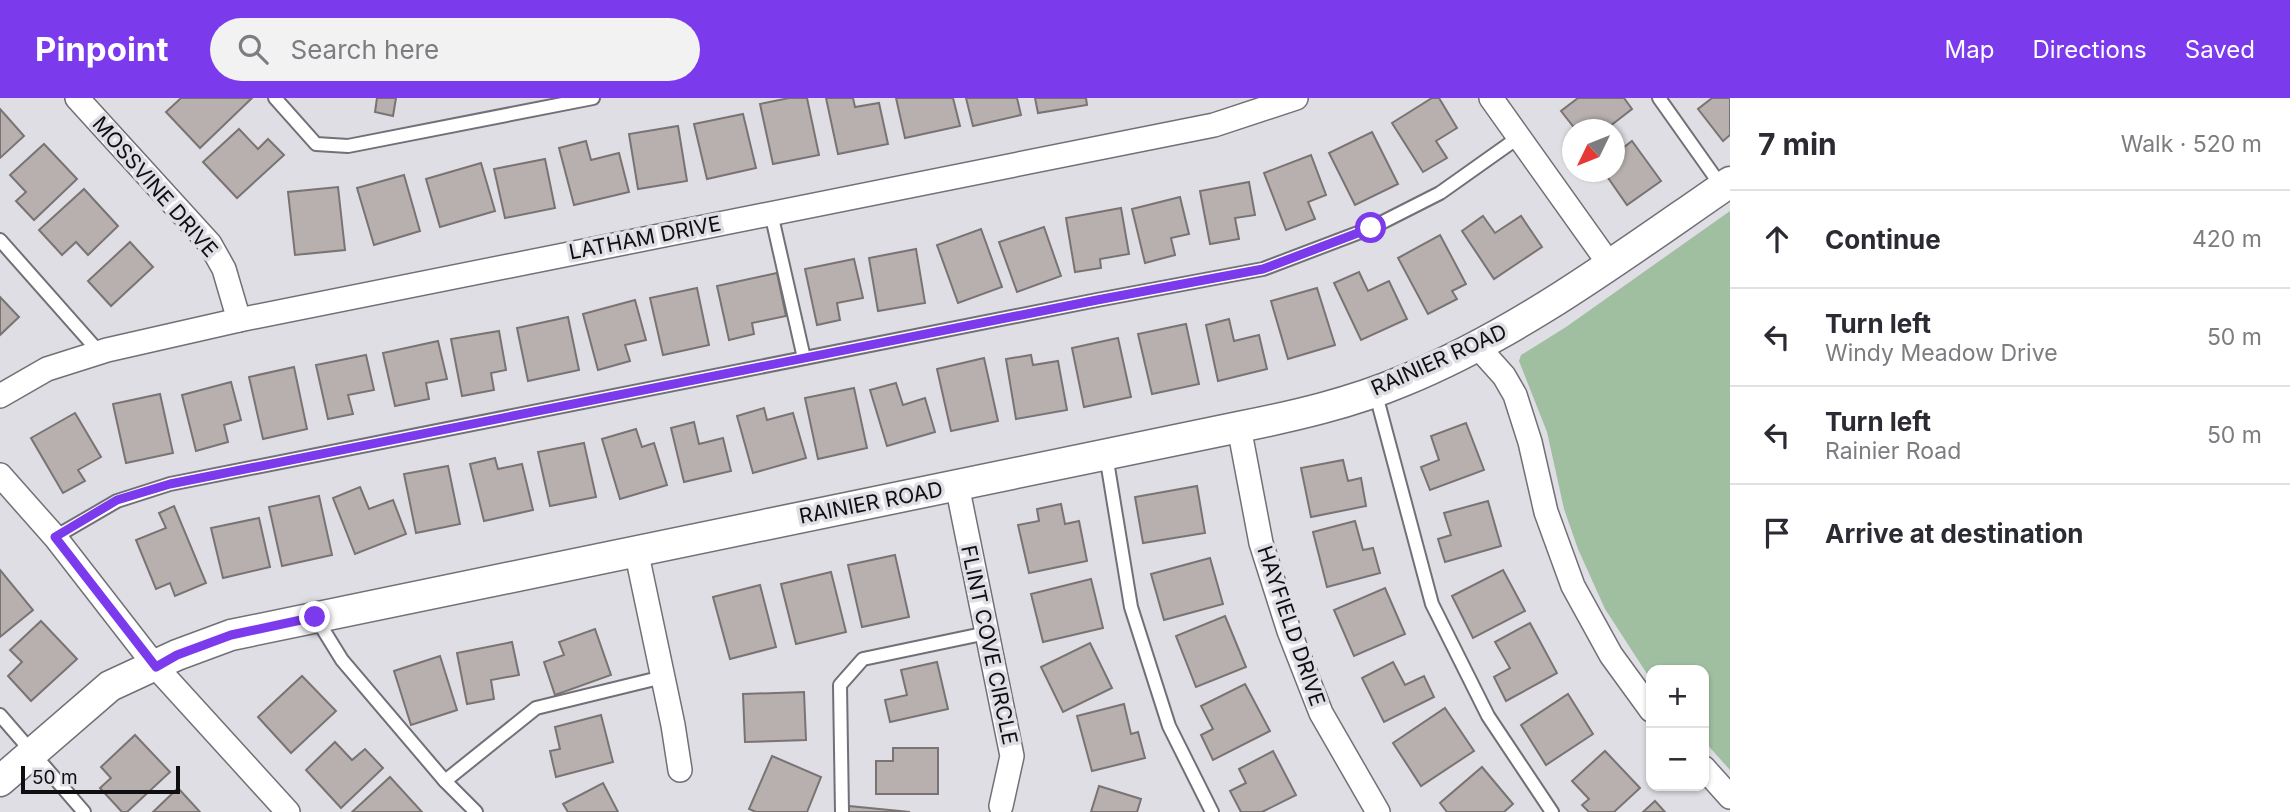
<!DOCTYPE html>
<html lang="en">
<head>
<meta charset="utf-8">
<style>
  :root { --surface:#fff; --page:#f2f2f3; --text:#2b2b33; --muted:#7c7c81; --line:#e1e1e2; --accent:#7c3aed }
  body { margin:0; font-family:Inter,sans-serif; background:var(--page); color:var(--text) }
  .controls { position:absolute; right:21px; bottom:21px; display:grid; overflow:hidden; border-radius:14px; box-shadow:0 2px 5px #0004 }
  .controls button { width:63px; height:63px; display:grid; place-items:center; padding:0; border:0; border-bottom:2px solid var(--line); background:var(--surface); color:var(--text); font:35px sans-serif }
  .compass { position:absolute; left:1562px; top:21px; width:63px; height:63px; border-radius:50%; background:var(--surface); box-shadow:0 2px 5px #0004; rotate:227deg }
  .scale { position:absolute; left:21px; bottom:18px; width:159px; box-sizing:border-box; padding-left:7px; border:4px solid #0f0f11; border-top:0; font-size:19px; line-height:24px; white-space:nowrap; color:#0f0f11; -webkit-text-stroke:5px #dfdee4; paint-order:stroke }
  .stop { position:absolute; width:21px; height:21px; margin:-16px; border:5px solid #7c3aed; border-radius:50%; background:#fff }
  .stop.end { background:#7c3aed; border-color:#fff; box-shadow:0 2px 7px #0008 }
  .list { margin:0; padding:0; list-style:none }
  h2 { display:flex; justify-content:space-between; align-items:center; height:91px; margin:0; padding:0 28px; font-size:30px }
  h2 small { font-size:23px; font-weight:400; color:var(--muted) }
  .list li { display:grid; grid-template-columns:46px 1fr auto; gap:21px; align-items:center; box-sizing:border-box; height:98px; padding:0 28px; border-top:2px solid var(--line) }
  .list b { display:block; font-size:26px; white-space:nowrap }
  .list p { margin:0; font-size:23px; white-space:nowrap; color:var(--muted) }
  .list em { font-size:23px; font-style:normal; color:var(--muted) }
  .icon { flex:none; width:38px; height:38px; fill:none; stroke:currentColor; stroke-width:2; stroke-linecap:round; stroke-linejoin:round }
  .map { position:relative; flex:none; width:1730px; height:714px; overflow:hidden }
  header { display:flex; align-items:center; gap:42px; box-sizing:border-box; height:98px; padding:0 35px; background:var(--accent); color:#fff }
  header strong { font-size:33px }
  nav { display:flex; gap:38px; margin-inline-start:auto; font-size:24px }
  .search { width:490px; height:63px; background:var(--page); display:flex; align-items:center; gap:18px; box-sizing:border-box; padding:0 24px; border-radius:38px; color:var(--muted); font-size:26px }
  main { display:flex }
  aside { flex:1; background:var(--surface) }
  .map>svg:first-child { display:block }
  .green { fill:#a0bfa0 }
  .building { fill:#b7b0af; stroke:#797373; stroke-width:2 }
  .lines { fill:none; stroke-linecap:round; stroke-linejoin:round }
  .service-casing { stroke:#717076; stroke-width:16 }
  .minor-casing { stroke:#717076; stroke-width:26 }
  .tertiary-casing { stroke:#717076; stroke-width:33 }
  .service { stroke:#fff; stroke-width:12 }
  .minor { stroke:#fff; stroke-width:23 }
  .tertiary { stroke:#fff; stroke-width:30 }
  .route { stroke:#7c3aed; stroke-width:9 }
  .labels { text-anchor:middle; stroke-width:7; stroke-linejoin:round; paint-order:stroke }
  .street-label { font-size:21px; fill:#0f0f11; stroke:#dfdee4 }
</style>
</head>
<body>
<header>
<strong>Pinpoint</strong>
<div class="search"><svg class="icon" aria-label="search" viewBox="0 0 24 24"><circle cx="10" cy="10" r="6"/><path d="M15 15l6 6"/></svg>Search here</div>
<nav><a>Map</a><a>Directions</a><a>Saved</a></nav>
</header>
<main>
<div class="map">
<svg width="1730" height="714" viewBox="0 0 1730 714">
  <rect width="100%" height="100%" fill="#dfdee4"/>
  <!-- green -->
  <polygon class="green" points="1730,113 1730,672 1704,643 1704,572 1651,572 1651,582 1605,511 1578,451 1564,411 1547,334 1519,263 1521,257 1566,229"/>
  <!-- building -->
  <g class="building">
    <polygon points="181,0 252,0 200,50 166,14"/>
    <polygon points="377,0 396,0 393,18 375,14"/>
    <polygon points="789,0 807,0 819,57 773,66 760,6"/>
    <polygon points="826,0 853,0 855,9 879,5 888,46 838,56"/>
    <polygon points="896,0 953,0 960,28 905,40"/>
    <polygon points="966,0 1017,0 1021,17 973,28"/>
    <polygon points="1035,0 1086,0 1087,7 1038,15"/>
    <polygon points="1432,0 1439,0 1457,30 1436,43 1447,60 1423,74 1392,25"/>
    <polygon points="1578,0 1624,0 1632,11 1605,32 1576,32 1561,13"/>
    <polygon points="1712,0 1730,0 1730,37 1723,43 1698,11"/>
    <polygon points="0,11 24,38 0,60"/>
    <polygon points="743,16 756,70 707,81 694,26"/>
    <polygon points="678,28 687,83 638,91 629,36"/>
    <polygon points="239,31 258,51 268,41 284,57 237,100 203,64"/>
    <polygon points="1372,34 1398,86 1355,107 1329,55"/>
    <polygon points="586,43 591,62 619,55 629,94 574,107 559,50"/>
    <polygon points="1632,43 1661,83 1627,107 1604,74 1615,74 1615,56"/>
    <polygon points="44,46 77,81 34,122 16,103 26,94 10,77"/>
    <polygon points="1311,57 1326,97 1308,104 1315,121 1286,132 1264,75"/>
    <polygon points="545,61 555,110 505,120 494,71"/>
    <polygon points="481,65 495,113 440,129 426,81"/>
    <polygon points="404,77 420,133 374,147 357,90"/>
    <polygon points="1249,84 1255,117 1235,120 1239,141 1210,146 1200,93"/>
    <polygon points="338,89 345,152 295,157 288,94"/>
    <polygon points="84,91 118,128 88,157 76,144 62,157 39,132"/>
    <polygon points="1180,99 1189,136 1171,140 1175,157 1145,165 1132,111"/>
    <polygon points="1121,110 1129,156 1100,161 1101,170 1075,174 1066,120"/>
    <polygon points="1483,118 1495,135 1521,118 1542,149 1494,181 1462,133"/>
    <polygon points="1044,129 1061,178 1017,194 999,144"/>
    <polygon points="981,131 1002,189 958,205 937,147"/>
    <polygon points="1440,137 1466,186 1452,193 1457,201 1428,216 1398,160"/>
    <polygon points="130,144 153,169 111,208 88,183"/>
    <polygon points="916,151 925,205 878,213 869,160"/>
    <polygon points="854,161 863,200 837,205 840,222 817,227 805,171"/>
    <polygon points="1359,174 1368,193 1389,183 1407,221 1361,242 1334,185"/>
    <polygon points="777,175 786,218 752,225 754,236 729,242 717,188"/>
    <polygon points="697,190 709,247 663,257 650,200"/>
    <polygon points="1317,190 1335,247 1288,261 1271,203"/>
    <polygon points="0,199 19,219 0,237"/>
    <polygon points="635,202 646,242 625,247 630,263 598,272 583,216"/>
    <polygon points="568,219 579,272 528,283 517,230"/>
    <polygon points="1229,221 1234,243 1259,237 1267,271 1218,283 1206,227"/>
    <polygon points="1186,226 1199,286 1152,296 1138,236"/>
    <polygon points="499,233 506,272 491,275 494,292 462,298 451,241"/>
    <polygon points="1118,240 1131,299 1084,309 1072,250"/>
    <polygon points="438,243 447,281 426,285 429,301 395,308 383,255"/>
    <polygon points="366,257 374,292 348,297 353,316 328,321 316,267"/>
    <polygon points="1031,257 1033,267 1058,263 1067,312 1016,321 1006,261"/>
    <polygon points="984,260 998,323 951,333 937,271"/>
    <polygon points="294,269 307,331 263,341 249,279"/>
    <polygon points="231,284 241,322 224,327 228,344 196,353 182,297"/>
    <polygon points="896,285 903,307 925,300 935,334 887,348 870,292"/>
    <polygon points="854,290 867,350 818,361 805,300"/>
    <polygon points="160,296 173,355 126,365 113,306"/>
    <polygon points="764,310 767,322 793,315 806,360 753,375 737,318"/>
    <polygon points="75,315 101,359 78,372 85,383 63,395 31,340"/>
    <polygon points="694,324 699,346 723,340 731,373 684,384 671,330"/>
    <polygon points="1466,325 1484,372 1430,392 1421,369 1439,362 1431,338"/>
    <polygon points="636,331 642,349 654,345 667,387 620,401 602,341"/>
    <polygon points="584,345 596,399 550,408 538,354"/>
    <polygon points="495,360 498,371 522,366 533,412 484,423 470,366"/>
    <polygon points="1343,362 1348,383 1361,380 1366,408 1311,419 1301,370"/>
    <polygon points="448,368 460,426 416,435 404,376"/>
    <polygon points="1197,388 1205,435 1143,445 1135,399"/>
    <polygon points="360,389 369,411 393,402 406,436 355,456 333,400"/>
    <polygon points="319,398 332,457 282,468 269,409"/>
    <polygon points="1488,403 1501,448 1445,464 1438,441 1451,437 1444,415"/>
    <polygon points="1061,406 1065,426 1079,423 1087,463 1029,475 1018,427 1039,423 1037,411"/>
    <polygon points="174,408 206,485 175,498 170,485 156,491 136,442 166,430 159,415"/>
    <polygon points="259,420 270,469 223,480 211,430"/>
    <polygon points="1355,423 1363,452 1373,450 1380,475 1327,489 1313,434"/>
    <polygon points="895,457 909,519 862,529 848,467"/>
    <polygon points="1210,460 1223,506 1164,522 1151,476"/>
    <polygon points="0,472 33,512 0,539"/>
    <polygon points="1503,472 1525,513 1473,540 1452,498"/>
    <polygon points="831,474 846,534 796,546 781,486"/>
    <polygon points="1091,481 1103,530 1043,544 1031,496"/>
    <polygon points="760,487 776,549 730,561 713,499"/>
    <polygon points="1385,490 1405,536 1354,558 1334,512"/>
    <polygon points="1225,518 1246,569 1196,589 1176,538"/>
    <polygon points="41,523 77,561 31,603 8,578 22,564 10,552"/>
    <polygon points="1530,525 1557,575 1506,603 1494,579 1510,570 1495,544"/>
    <polygon points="595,531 611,577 555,597 544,564 564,557 559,544"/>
    <polygon points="512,544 519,577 491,582 494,601 467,606 457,555"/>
    <polygon points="1090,545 1112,590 1063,614 1041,569"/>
    <polygon points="440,558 457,612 411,627 394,573"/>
    <polygon points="937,564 948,611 890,624 885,602 907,597 901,572"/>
    <polygon points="1393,564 1405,587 1424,578 1434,599 1384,624 1362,580"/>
    <polygon points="302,578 336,613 291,655 258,619"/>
    <polygon points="1245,586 1270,633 1213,662 1201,637 1213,631 1201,608"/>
    <polygon points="804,594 806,642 745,644 743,596"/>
    <polygon points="1568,596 1593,636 1546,667 1521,627"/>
    <polygon points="1124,606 1131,636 1138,634 1145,660 1092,673 1077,618"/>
    <polygon points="1445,610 1474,653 1421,688 1393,645"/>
    <polygon points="601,617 613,664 556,679 550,653 560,651 555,629"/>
    <polygon points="135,637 170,674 127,714 122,714 100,690 111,680 101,669"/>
    <polygon points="335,644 352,662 365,651 383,670 341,710 306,672"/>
    <polygon points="893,650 938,650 938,696 876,696 876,663 893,663"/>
    <polygon points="1273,653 1296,697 1262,714 1241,714 1230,693 1246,685 1239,671"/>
    <polygon points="1605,653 1640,690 1614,714 1589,714 1582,707 1589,701 1572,683"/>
    <polygon points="772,658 821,679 807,714 756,714 749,711"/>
    <polygon points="1482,669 1513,706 1504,714 1447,714 1440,705"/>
    <polygon points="390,679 422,714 352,714"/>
    <polygon points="603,685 618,714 568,714 563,706"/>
    <polygon points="1099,688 1141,701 1137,714 1091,714"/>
    <polygon points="178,690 200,714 153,714"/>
    <polygon points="1655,703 1665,714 1643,714"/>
    <polygon points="849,708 910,714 849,714"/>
  </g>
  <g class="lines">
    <!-- service casing -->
    <g class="service-casing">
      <g id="service">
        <polyline points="275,0 316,46 348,48 593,0"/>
        <polyline points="1659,0 1722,89"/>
        <polyline points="771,115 804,260"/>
        <polyline points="0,142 100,255"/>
        <polyline points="1375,293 1432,506 1488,618 1552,714"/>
        <polyline points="1106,357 1131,509 1169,628 1212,714"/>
        <polyline points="55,439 117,403 170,386 1097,202 1263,171 1371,130 1440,95 1519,39"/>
        <polyline points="316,520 342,562 445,683 476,714"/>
        <polyline points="0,617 84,714"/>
        <polyline points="445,683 536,610 663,579"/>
        <polyline points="842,714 840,587 863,561 987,535"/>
      </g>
    </g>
    <!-- minor casing -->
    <g class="minor-casing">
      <g id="minor">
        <polyline points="77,0 210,146 224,171 239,222"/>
        <polyline points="1491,0 1610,167"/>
        <polyline points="1478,249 1504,278 1515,297 1530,344 1546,414 1573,488 1611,557 1651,612"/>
        <polyline points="0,298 47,271 107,252 239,222 1214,27 1296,0"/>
        <polyline points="1239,329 1261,445 1289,533 1321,615 1378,714"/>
        <polyline points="0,377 55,439 156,569 288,714"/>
        <polyline points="957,387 1012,658 1001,708"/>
        <polyline points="636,452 673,627 680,672"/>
        <polyline points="1704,670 1730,699"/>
      </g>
    </g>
    <!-- tertiary casing -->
    <g class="tertiary-casing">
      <path id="tertiary" d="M 0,683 L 110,588 L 177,557 L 231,537 L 1239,329 C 1294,318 1351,305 1403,283 C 1522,234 1625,156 1730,84"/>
    </g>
    <!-- service -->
    <use href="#service" class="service"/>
    <!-- minor -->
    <use href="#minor" class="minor"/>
    <!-- tertiary -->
    <use href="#tertiary" class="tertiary"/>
  </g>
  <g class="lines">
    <!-- route -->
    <polyline class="route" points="315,519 231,537 177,557 156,569 55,439 117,402 170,386 1097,202 1263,171 1371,130"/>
  </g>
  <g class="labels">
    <!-- street labels -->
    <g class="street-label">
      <text transform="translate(155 89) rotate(49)" y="7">MOSSVINE DRIVE</text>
      <text transform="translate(645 140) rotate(-11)" y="7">LATHAM DRIVE</text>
      <text transform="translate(1439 262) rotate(-24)" y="7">RAINIER ROAD</text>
      <text transform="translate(871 405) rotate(-11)" y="7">RAINIER ROAD</text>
      <text transform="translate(1291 528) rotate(71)" y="7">HAYFIELD DRIVE</text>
      <text transform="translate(989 547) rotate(78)" y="7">FLINT COVE CIRCLE</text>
    </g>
  </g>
</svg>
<div class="controls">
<button>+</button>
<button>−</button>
</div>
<svg class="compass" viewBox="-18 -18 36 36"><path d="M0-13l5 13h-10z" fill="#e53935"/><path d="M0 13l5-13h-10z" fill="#7c7c81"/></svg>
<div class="scale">50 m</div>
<div class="stop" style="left:1371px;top:130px"></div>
<div class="stop end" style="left:315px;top:519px"></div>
</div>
<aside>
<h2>7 min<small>Walk · 520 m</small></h2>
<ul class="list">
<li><svg class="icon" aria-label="ahead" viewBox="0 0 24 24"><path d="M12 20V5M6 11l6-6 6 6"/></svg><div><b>Continue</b></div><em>420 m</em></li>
<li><svg class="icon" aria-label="left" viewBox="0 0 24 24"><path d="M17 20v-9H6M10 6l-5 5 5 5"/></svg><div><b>Turn left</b><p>Windy Meadow Drive</p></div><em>50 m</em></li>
<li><svg class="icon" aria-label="left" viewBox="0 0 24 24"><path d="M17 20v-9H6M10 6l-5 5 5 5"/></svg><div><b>Turn left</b><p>Rainier Road</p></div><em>50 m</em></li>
<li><svg class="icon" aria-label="arrive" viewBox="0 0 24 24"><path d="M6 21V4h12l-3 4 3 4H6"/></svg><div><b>Arrive at destination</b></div></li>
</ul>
</aside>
</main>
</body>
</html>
